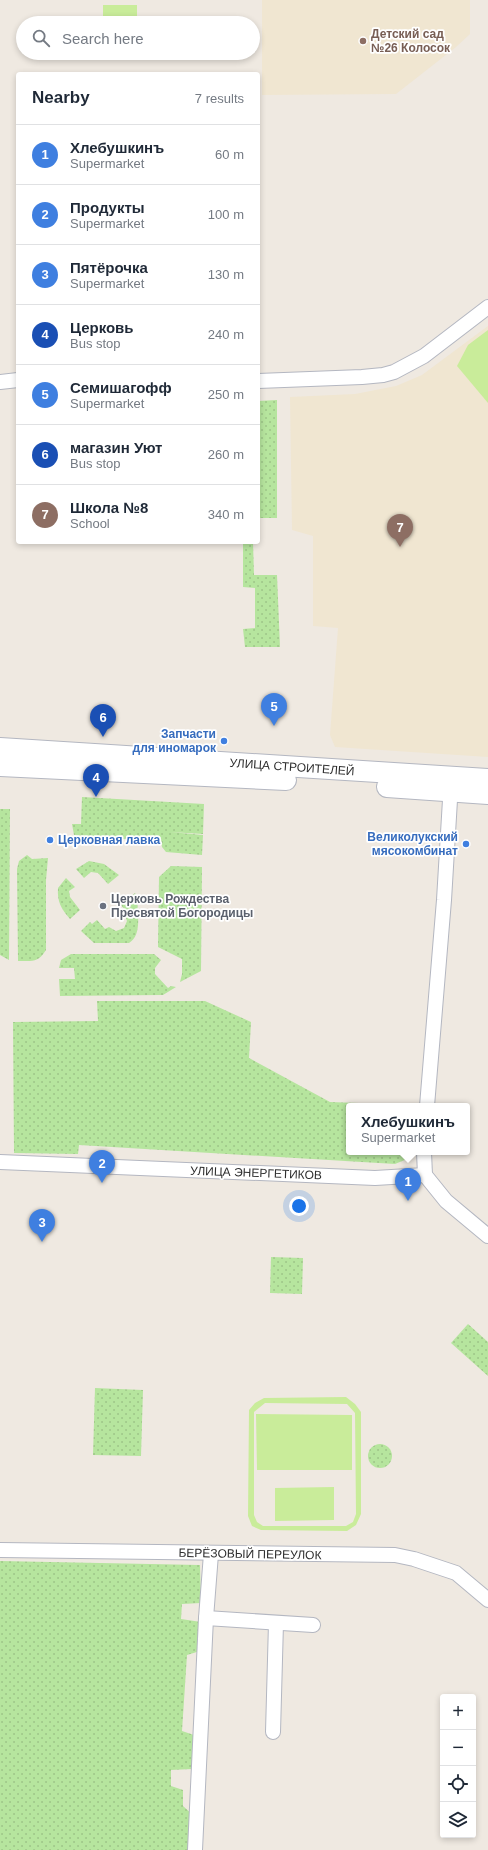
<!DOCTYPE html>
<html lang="en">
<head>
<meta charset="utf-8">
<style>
  :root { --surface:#fff; --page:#f2f2f3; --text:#1f2937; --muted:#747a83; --line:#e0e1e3; --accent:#4264fb }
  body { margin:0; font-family:Arial,sans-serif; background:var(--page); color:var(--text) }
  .controls { position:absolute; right:12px; bottom:12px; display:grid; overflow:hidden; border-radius:4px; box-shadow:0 2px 6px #0003 }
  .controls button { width:36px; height:36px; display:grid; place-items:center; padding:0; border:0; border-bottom:1px solid var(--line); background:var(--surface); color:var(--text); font:20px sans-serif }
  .you { position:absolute; left:299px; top:1206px; width:14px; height:14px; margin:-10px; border:3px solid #fff; border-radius:50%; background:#1a73e8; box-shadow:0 0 0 6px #1a73e833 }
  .badge { display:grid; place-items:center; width:26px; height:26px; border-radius:50%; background:var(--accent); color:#fff; font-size:13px; font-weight:700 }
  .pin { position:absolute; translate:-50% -33px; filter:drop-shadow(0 1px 2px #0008) }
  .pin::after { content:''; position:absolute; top:21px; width:14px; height:12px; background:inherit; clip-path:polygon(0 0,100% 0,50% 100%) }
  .popup { position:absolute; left:346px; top:1103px; width:124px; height:52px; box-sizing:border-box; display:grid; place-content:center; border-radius:4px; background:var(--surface); filter:drop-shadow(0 1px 3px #0005); font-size:13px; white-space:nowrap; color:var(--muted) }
  .popup b { font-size:15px; color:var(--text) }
  .popup::after { content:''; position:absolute; left:50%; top:100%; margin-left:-8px; border:8px solid transparent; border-top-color:var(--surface) }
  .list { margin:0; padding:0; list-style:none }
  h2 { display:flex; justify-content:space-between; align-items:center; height:52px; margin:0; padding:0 16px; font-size:17px }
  h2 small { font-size:13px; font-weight:400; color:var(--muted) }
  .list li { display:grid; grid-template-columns:26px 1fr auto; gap:12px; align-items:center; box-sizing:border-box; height:60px; padding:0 16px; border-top:1px solid var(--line) }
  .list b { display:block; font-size:15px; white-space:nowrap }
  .list p { margin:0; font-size:13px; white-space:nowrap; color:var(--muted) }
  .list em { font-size:13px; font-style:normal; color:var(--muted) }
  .icon { flex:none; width:22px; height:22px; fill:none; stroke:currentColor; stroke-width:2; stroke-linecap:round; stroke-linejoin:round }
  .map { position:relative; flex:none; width:488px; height:1850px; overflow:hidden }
  .search { position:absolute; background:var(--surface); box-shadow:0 2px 6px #0003; left:16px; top:16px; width:244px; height:44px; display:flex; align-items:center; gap:10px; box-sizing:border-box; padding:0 14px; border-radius:22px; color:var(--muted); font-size:15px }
  .panel { position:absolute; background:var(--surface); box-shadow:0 2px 6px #0003; left:16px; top:72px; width:244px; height:472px; border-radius:4px }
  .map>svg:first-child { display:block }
  .education { fill:#f0e6d1 }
  .green { fill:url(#green-dots) }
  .pitch { fill:#c9ec9a; fill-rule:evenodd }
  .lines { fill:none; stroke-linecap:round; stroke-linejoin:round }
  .street-casing { stroke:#b4b7c1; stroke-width:16 }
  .secondary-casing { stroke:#b4b7c1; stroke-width:22 }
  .street { stroke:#fff; stroke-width:14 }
  .secondary { stroke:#fff; stroke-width:20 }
  .education-dot { fill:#8d6e63; stroke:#fff; stroke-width:1.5 }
  .shop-dot { fill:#3f7fe0; stroke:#fff; stroke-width:1.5 }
  .worship-dot { fill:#6b7280; stroke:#fff; stroke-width:1.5 }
  .labels { text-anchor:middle; stroke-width:3.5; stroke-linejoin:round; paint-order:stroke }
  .education-label { font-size:12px; font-weight:bold; fill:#785e54; stroke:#fff; text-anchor:start }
  .shop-label { font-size:12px; font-weight:bold; fill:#366cbe; stroke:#fff; text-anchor:end }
  .street-label { font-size:12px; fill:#2e2e2e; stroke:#fff }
  .worship-label { font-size:12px; font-weight:bold; fill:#5b616d; stroke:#fff; text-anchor:start }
</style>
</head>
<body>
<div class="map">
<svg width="488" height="1850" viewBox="0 0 488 1850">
  <defs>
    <pattern id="green-dots" width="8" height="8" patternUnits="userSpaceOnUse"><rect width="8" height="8" fill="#b6e59e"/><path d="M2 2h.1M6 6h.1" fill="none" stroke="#9dc588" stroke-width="1.8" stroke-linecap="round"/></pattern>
  </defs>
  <rect width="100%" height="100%" fill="#efe9e1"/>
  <!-- education -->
  <g class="education">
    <polygon points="262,0 470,0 470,34 456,47 396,94 262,95"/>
    <polygon points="488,326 488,757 335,747 330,735 338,628 313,626 313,536 292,530 290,397 355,394 396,386 422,375"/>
  </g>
  <!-- green -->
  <g class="green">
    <polygon points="277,400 277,518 258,518 258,401"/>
    <polygon points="243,542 253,542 254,575 277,575 280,647 245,647 243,629 255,628 255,588 243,587"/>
    <polygon points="82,797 204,804 203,834 170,832 203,835 202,855 166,852 162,847 161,842 74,835 72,824 81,824"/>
    <polygon points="0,809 10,809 9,960 0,955"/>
    <path d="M 27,855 L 32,859 L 48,858 L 46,880 L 46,950 C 38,963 32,961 18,961 L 17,869 L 19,861 Z"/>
    <polygon points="89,861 104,864 119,875 108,884 98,873 91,872 84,878 76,869"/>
    <polygon points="171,866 202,867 201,971 180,982 182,974 182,959 158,947 159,877"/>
    <path d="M 66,878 L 75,887 L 69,891 L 70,897 L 80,910 L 70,919 C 61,909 57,901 58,888 Z"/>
    <path d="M 135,893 L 137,897 C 137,911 143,935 129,943 L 94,943 L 81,931 L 90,922 L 92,924 L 97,920 L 105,929 L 109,927 L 116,931 L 124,928 L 127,921 L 124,913 L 126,911 L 120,904 L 124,897 L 127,900 Z"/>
    <polygon points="71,954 154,954 161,960 155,968 155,974 168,988 171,986 176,987 163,995 60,996 59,979 75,979 74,968 59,968 61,960"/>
    <polygon points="97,1001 205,1001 251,1022 249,1058 330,1102 416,1105 349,1106 349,1152 409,1152 407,1159 395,1164 79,1145 78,1154 14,1153 13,1022 98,1021"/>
    <polygon points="271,1257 303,1258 302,1294 270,1293"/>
    <polygon points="468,1324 488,1342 488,1376 451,1343"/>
    <polygon points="95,1388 143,1390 141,1456 93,1455"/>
    <circle cx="380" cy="1456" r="12"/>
    <polygon points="0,1561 200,1565 201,1603 182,1604 181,1619 201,1622 200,1651 187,1655 182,1731 194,1735 192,1769 171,1770 171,1786 183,1790 183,1806 193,1815 188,1850 0,1850"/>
  </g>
  <!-- pitch -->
  <g class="pitch">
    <rect x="103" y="5" width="34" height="18"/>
    <polygon points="488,330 488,403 457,366 468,345"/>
    <path d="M 346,1397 L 355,1404 L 361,1412 L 361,1514 L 356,1525 L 347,1531 L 261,1530 L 252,1526 L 248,1516 L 249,1410 L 255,1403 L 264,1398 ZM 265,1403 L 347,1404 L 355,1413 L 356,1514 L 353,1522 L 346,1526 L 263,1526 L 257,1522 L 254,1515 L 254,1412 Z"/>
    <polygon points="256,1414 352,1415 352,1470 257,1470"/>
    <polygon points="334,1487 334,1520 275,1521 275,1488"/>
  </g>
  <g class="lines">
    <!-- street casing -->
    <g class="street-casing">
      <g id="street">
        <polyline points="258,381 362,377 383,375 394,372 424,356 488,307"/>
        <polyline points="0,382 18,380"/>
        <polyline points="427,1106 444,900 451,783"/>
        <polyline points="424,1152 425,1175"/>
        <polyline points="0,1162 375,1178 425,1175 446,1201 488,1236"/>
        <polyline points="0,1550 395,1555 414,1559 456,1573 488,1600"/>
        <polyline points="206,1618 313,1625"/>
        <polyline points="273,1732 276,1623"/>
        <polyline points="195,1850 206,1618 211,1554"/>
      </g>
    </g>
    <!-- secondary casing -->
    <g class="secondary-casing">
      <g id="secondary">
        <polyline points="0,748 488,779"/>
        <polyline points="0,766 286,780"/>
        <polyline points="387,787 488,794"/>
      </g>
    </g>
    <!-- street -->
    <use href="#street" class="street"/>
    <!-- secondary -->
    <use href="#secondary" class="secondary"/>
  </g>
  <!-- markers -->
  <circle class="education-dot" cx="363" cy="41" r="4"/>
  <g class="shop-dot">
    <circle cx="224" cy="741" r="4"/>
    <circle cx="50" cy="840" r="4"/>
    <circle cx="466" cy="844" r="4"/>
  </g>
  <circle class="worship-dot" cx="103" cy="906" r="4"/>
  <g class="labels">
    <!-- education labels -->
    <g class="education-label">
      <text x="371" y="38">Детский сад<tspan x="371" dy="14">№26 Колосок</tspan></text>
    </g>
    <!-- shop labels -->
    <g class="shop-label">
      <text x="216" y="738">Запчасти<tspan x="216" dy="14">для иномарок</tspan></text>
      <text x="458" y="841">Великолукский<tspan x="458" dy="14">мясокомбинат</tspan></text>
      <text x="58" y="844" text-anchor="start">Церковная лавка</text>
    </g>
    <!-- street labels -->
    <g class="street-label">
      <text transform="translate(292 767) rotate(4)" y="4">УЛИЦА СТРОИТЕЛЕЙ</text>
      <text transform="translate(256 1173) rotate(2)" y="4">УЛИЦА ЭНЕРГЕТИКОВ</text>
      <text transform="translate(250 1554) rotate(1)" y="4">БЕРЁЗОВЫЙ ПЕРЕУЛОК</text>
    </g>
    <!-- worship labels -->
    <g class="worship-label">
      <text x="111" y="903">Церковь Рождества<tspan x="111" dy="14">Пресвятой Богородицы</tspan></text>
    </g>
  </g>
</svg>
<div class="controls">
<button>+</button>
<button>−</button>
<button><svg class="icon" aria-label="locate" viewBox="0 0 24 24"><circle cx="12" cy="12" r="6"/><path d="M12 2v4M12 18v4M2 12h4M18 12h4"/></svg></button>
<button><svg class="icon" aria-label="layers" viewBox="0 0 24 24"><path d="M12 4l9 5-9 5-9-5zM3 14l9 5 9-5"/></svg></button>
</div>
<div class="you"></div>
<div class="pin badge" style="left:408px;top:1201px;background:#3f7fe0">1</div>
<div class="popup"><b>Хлебушкинъ</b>Supermarket</div>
<div class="pin badge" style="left:102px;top:1183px;background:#3f7fe0">2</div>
<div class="pin badge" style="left:42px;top:1242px;background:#3f7fe0">3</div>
<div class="pin badge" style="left:96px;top:797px;background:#1a4fb4">4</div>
<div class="pin badge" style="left:274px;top:726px;background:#3f7fe0">5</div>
<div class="pin badge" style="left:103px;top:737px;background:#1a4fb4">6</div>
<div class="pin badge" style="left:400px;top:547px;background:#8d6e63">7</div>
<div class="search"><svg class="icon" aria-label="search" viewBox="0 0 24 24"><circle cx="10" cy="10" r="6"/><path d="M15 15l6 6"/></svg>Search here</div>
<section class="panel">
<h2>Nearby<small>7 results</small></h2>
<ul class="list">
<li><span class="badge" style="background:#3f7fe0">1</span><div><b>Хлебушкинъ</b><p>Supermarket</p></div><em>60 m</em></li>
<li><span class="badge" style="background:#3f7fe0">2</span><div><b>Продукты</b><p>Supermarket</p></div><em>100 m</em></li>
<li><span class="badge" style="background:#3f7fe0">3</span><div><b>Пятёрочка</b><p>Supermarket</p></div><em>130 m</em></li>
<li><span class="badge" style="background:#1a4fb4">4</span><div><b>Церковь</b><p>Bus stop</p></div><em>240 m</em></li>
<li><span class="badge" style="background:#3f7fe0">5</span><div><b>Семишагофф</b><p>Supermarket</p></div><em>250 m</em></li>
<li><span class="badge" style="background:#1a4fb4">6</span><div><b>магазин Уют</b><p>Bus stop</p></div><em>260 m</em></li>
<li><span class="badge" style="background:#8d6e63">7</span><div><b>Школа №8</b><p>School</p></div><em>340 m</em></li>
</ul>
</section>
</div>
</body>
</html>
